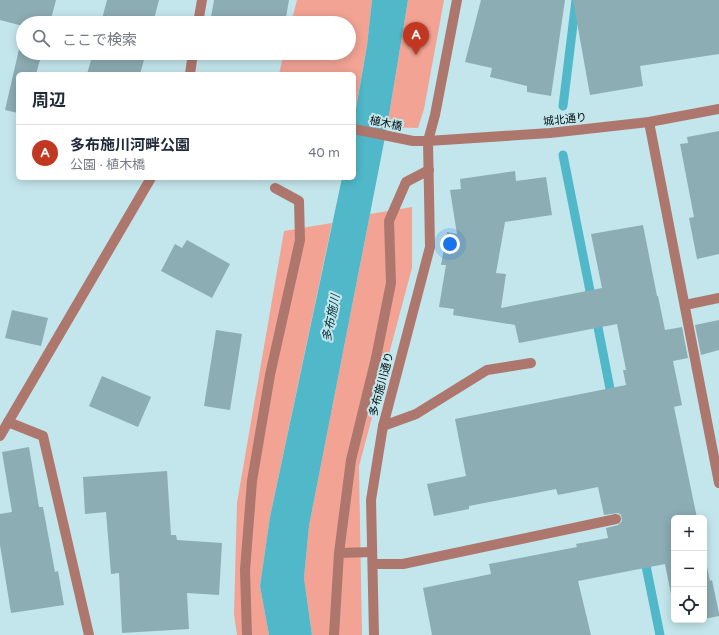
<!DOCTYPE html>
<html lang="ja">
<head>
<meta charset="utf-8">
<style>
  :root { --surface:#fff; --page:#f6f6f7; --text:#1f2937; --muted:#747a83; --line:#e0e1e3; --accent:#c23721 }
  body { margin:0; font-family:"Varela Round","Noto Sans JP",sans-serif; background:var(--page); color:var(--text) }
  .controls { position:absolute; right:12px; bottom:12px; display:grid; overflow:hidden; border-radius:6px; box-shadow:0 2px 10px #0003 }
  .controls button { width:36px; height:36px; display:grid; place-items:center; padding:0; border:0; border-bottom:1px solid var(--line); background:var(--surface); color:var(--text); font:20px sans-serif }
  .you { position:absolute; left:450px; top:244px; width:14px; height:14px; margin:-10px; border:3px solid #fff; border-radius:50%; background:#1a73e8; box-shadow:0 0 0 6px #1a73e833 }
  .badge { display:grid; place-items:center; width:26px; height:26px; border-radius:50%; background:var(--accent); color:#fff; font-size:13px; font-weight:700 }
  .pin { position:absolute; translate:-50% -33px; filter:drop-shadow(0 1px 2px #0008) }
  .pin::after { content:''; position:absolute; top:21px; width:14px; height:12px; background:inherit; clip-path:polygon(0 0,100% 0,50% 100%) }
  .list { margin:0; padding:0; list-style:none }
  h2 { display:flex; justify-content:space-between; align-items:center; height:52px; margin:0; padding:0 16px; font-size:17px }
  h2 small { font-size:13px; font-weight:400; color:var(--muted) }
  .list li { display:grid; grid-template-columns:26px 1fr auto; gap:12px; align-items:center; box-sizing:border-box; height:56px; padding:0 16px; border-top:1px solid var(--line) }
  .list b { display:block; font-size:15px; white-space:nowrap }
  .list p { margin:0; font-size:13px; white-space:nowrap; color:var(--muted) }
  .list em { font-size:13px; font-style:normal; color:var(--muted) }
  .icon { flex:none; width:22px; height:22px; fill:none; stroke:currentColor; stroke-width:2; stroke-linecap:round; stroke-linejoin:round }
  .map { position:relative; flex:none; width:719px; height:635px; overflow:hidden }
  .search { position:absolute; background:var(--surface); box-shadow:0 2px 10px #0003; left:16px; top:16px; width:340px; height:44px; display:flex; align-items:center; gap:10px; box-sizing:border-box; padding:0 14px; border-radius:22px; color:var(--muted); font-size:15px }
  .panel { position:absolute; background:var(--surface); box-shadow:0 2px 10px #0003; left:16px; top:72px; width:340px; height:108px; border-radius:6px }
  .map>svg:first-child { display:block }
  .green { fill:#f2a394 }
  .water { fill:#50b8c8 }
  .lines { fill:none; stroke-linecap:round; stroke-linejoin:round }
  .stream { stroke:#50b8c8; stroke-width:9 }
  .building { fill:#8badb3 }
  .pedestrian { stroke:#ae776d; stroke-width:10 }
  .minor { stroke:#ae776d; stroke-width:10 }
  .tertiary { stroke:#ae776d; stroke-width:10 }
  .labels { text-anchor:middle; stroke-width:4; stroke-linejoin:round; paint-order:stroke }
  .street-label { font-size:11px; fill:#030e10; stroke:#c3e6ec }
  .water-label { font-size:12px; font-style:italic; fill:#003138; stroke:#c3e6ec }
</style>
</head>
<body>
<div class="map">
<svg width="719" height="635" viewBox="0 0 719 635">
  <rect width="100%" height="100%" fill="#c3e6ec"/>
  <!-- green -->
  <g class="green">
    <polygon points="297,0 372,0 367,46 354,117 354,74 279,74 284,53 349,53 349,23 291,23"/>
    <polygon points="408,0 444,0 424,109 418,128 387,127"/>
    <polygon points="412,207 412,268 359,466 362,635 312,635 304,578 309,526 370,214"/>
    <polygon points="332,223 270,517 260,586 269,635 237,635 234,614 237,503 284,231"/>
  </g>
  <!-- water -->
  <polygon class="water" points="372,0 408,0 387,127 309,526 304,578 312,635 269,635 260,586 270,517 342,178 354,178 354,119 367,46"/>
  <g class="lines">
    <!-- stream -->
    <g class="stream">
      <polyline points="563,106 576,0"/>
      <polyline points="563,155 592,301"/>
      <polyline points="596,317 612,399"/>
      <polyline points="644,556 660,635"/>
    </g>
  </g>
  <!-- building -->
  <g class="building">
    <polygon points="0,0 56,0 50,23 23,23 23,26 0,20"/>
    <polygon points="107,0 159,0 153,23 101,23"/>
    <polygon points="214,0 289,0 285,23 210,23"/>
    <polygon points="481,0 565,0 551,96 527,92 527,86 490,77 492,68 465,62"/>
    <polygon points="573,0 719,0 719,54 640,66 643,86 590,95"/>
    <polygon points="23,32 23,53 42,53 36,74 18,74 18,113 5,110"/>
    <polygon points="93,53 146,53 140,74 87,74"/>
    <polygon points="719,131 719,254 697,259 689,218 694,217 680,144 688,143 687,137"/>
    <polygon points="515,171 516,181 546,177 552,215 505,222 496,273 506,274 501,308 602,288 591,234 643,225 657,296 658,296 665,330 682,327 688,358 673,361 682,405 674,407 697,518 674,518 674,609 665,564 578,581 591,635 432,635 423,588 491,574 489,564 577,547 576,544 608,538 606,528 618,525 622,521 621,515 618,513 604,515 598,487 558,495 556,489 469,506 469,509 434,516 427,484 466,476 455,419 626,385 623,370 626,370 617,324 519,343 515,325 453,315 454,309 439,307 446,265 441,265 447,232 457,234 450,190 461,189 460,179"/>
    <polygon points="187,240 230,264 212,298 161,271 175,244 182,248"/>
    <polygon points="12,310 48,318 41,346 5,338"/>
    <polygon points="719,320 719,350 701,355 695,325"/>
    <polygon points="216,330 242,334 230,410 204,406"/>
    <polygon points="102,376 151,397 138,427 89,406"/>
    <polygon points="29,447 39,507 43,507 55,572 58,571 64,605 11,613 0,545 0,514 12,512 2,452"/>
    <polygon points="167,471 171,535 176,535 177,540 222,543 219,595 187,593 189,629 122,633 119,573 111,574 106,512 85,514 83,477"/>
    <polygon points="704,552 710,581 712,580 719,613 719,616 704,619"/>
    <polygon points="676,620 696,620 677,623"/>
  </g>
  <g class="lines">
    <!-- pedestrian -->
    <g class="pedestrian">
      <polyline points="339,553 372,552"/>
      <polyline points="247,635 245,570 252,481 270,375 300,240 299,201 275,188"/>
      <polyline points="334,635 339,553 351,460 376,358 391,283 389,221 406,182 429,170"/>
    </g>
    <!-- minor -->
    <g class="minor">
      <polyline points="198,23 202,0"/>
      <polyline points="190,74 193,53"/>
      <polyline points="649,122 719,483"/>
      <polyline points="685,305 719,298"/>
      <polyline points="8,422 43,436 89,635"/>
      <polyline points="383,426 416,414 487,370 531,363"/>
      <polyline points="0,436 151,178"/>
      <polyline points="373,564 403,564 616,519"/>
      <polyline points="374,635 371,500 383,426 430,247 428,141 435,115 457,0"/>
    </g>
    <!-- tertiary -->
    <polyline class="tertiary" points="354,129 413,141 428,141 550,133 649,122 719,109"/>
  </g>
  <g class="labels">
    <!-- street labels -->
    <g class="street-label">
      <text transform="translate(565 119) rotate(-6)" y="4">城北通り</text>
      <text transform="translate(386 123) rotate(12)" y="4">植木橋</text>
      <text transform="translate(381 384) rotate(-75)" y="4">多布施川通り</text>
    </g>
    <!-- water labels -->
    <g class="water-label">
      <text transform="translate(331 318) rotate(-79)" y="4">多布施川</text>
    </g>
  </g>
</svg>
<div class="controls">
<button>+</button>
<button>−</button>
<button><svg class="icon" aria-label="locate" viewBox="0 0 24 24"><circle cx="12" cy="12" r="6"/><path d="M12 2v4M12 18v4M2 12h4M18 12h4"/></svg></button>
</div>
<div class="you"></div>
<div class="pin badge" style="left:416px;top:55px">A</div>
<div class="search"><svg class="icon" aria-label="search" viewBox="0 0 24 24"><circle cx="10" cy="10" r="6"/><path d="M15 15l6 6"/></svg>ここで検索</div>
<section class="panel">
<h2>周辺<small></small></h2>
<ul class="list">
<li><span class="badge">A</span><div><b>多布施川河畔公園</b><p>公園 · 植木橋</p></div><em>40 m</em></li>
</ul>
</section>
</div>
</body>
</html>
